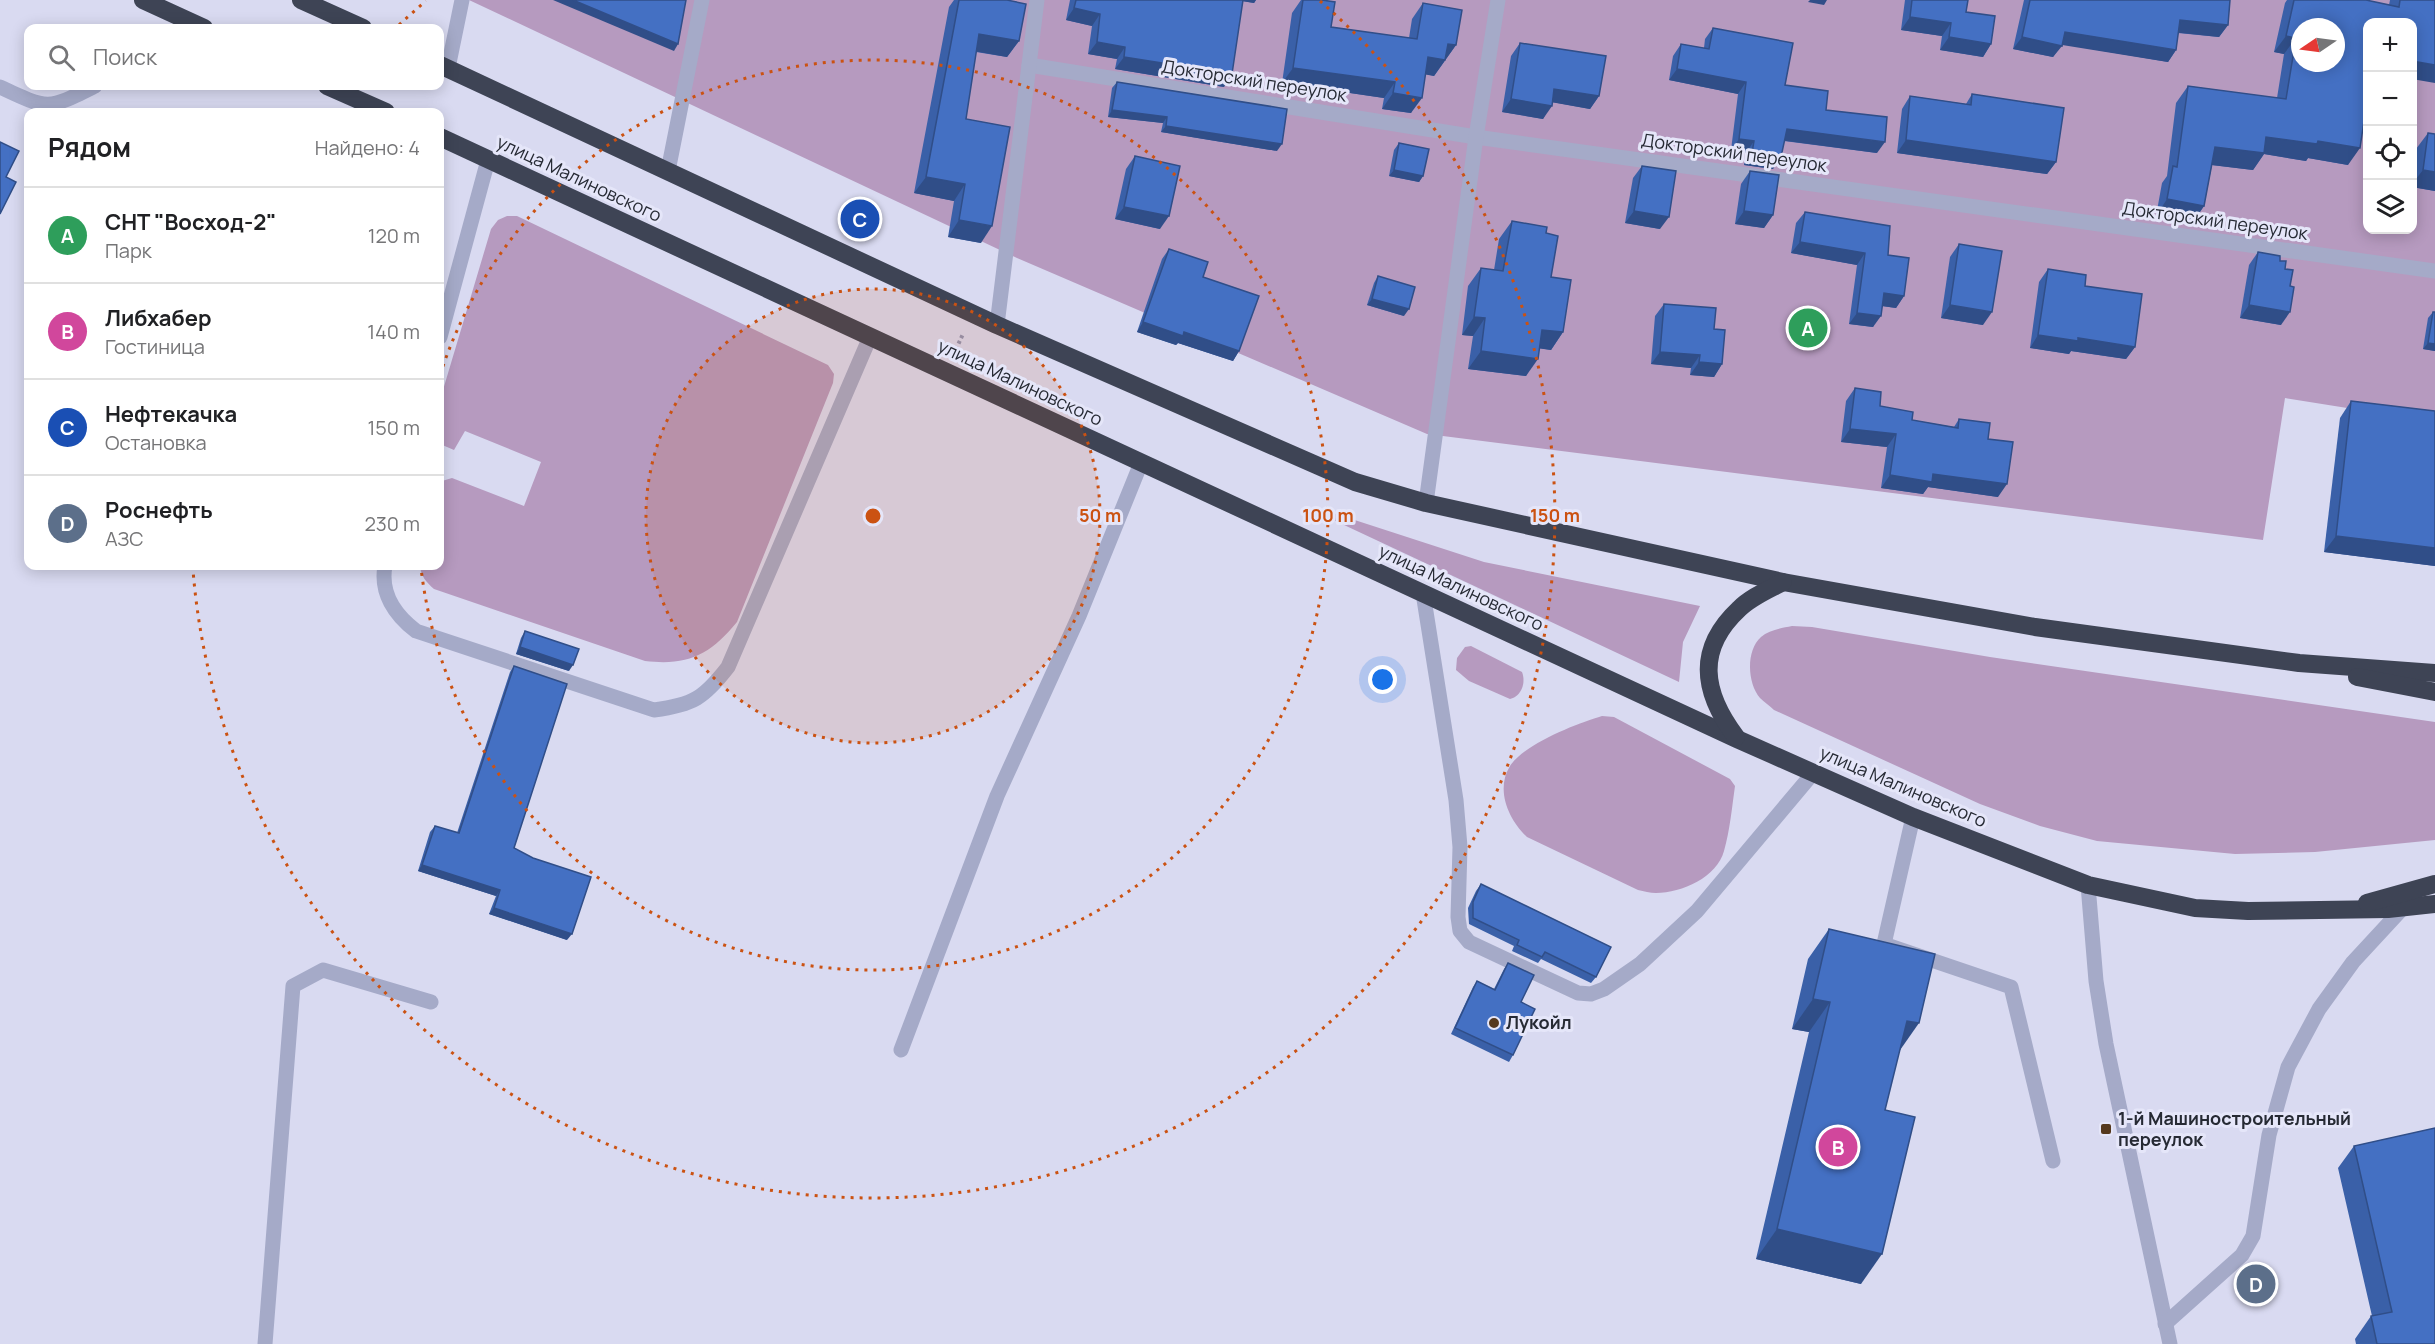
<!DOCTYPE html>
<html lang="ru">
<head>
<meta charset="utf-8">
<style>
  :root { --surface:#fff; --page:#f6f6f6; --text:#202124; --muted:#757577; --line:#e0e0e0; --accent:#55381d }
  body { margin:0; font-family:Manrope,sans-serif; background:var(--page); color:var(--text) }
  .controls { position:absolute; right:18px; top:18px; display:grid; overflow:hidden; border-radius:12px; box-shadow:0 3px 15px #0003 }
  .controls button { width:54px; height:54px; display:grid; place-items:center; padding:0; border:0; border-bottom:2px solid var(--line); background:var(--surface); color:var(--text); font:30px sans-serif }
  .compass { position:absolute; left:2291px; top:18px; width:54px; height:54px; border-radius:50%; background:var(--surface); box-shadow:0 3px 15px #0003; rotate:257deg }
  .you { position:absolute; left:1383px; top:680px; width:21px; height:21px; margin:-15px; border:4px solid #fff; border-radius:50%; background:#1a73e8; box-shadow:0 0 0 9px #1a73e833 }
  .badge { display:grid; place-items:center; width:39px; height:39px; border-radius:50%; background:var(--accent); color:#fff; font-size:20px; font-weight:700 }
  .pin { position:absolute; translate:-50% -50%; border:3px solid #fff; box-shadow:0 2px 6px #0006 }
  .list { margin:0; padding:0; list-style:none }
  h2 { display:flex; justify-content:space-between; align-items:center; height:78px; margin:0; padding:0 24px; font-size:26px }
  h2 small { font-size:20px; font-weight:400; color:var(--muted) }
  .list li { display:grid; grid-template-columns:39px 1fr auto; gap:18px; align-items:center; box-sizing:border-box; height:96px; padding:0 24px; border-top:2px solid var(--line) }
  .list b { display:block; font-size:22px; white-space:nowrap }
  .list p { margin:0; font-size:20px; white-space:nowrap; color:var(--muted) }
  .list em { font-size:20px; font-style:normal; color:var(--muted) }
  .icon { flex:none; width:33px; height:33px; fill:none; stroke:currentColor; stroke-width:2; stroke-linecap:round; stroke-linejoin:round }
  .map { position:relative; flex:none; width:2435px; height:1344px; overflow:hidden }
  .search { position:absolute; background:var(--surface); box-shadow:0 3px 15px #0003; left:24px; top:24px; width:420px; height:66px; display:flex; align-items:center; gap:15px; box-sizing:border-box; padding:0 21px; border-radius:12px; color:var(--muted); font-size:22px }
  .panel { position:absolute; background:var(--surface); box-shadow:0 3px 15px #0003; left:24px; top:108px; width:420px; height:462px; border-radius:12px }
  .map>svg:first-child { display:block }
  .green { fill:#b69abf; fill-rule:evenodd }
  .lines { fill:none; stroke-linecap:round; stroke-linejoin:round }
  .path { stroke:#9095b4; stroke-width:4; stroke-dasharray:3 3; stroke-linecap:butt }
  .minor { stroke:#a5aac8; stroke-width:15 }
  .highway { stroke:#3e4455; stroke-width:18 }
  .wall { fill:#3a60a8 }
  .shaded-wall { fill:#304e88 }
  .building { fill:#4470c3; stroke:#304e88; stroke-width:1.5; fill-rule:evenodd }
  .ring { fill:none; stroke:#cb5212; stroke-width:3; stroke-dasharray:3 6 }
  .poi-dot { fill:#55381d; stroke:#e5e6f9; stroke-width:2 }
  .labels { text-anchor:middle; stroke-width:6; stroke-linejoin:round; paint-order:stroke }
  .street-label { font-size:18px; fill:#262a34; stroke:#e5e6f9 }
  .poi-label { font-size:18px; font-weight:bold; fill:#262a34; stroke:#e5e6f9; text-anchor:start }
  .centre { fill:#cb5212; stroke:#e5e6f9; stroke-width:3 }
  .ring-label { font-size:18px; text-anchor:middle; font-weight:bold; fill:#cb5212; stroke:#e5e6f9; stroke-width:6; stroke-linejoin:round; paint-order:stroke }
</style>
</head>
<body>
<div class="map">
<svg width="2435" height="1344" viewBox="0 0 2435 1344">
  <rect width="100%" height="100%" fill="#d9daf1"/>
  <!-- green -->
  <g class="green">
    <path d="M 469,0 L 2435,0 L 2435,422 L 2285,398 L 2263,540 L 1427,434 L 1017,258 ZM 2368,22 L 2412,22 L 2412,230 L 2368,230 ZM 2300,27 L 2336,27 L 2336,63 L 2300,63 Z"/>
    <path d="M 507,216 L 517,216 L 828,365 L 834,374 L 833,383 L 737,622 C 710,655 688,666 645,661 L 434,589 C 426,582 421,576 420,566 L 440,566 L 440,490 L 442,481 L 452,478 L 524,506 L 541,462 L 465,431 L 454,450 L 440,444 L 440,400 L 491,229 L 498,220 Z"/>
    <polygon points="1330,512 1484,562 1700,606 1683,642 1679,682 1327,517"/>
    <path d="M 1792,626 L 1812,627 L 1990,657 L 2435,722 L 2435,840 L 2315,852 L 2235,854 L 2097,841 L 2040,826 L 1980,804 L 1774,710 C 1770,706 1764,702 1760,698 C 1747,683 1746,650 1761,637 C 1769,630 1782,628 1792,626 Z"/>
    <path d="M 1471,646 L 1522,672 C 1526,682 1522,696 1510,699 L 1469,681 L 1456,670 L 1457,658 L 1465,647 Z"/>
    <path d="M 1602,716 L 1614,717 L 1730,779 L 1735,786 C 1732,807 1730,830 1724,851 C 1717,877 1682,893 1656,893 C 1650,893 1644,891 1638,890 L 1527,837 C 1509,820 1495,790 1510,766 C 1524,744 1578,723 1602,716 Z"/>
  </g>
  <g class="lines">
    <!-- path -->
    <polyline class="path" points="956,349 963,334"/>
    <!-- minor -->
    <g class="minor">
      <polyline points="1029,65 1476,137 2435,271"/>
      <polyline points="448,68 462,0"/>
      <path d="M 0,87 C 49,110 47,110 95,86"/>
      <polyline points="668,171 702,0"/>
      <polyline points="997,325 1037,0"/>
      <polyline points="440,337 488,160"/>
      <polyline points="1426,503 1476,137 1498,0"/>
      <path d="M 385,566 C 380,593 395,615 416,631 L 654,710 C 693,705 704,698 728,667 L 870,337"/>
      <polyline points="1423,593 1456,800 1460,847 1458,917 1460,931 1469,942 1578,993 1591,994 1604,989 1640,964 1697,911 1814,772"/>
      <polyline points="1913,817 1884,944 2011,987 2053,1161"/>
      <polyline points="2088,885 2096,981 2106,1044 2170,1344"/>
      <polyline points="901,1050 997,796 1079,616 1141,463"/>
      <polyline points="2165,1324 2242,1255 2253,1236 2269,1135 2288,1067 2319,1009 2353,962 2402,909"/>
      <polyline points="265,1344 293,986 323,970 431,1002"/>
    </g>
    <!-- highway -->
    <g class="highway">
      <polyline points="143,0 204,28"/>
      <polyline points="301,0 363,28"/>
      <polyline points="440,65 997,325 1355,482 1426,503 1783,582 2035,627 2299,663 2435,673"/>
      <polyline points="327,86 386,112"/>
      <polyline points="440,137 1737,739 1913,817 2088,885 2195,908 2248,911 2388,909 2435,904"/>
      <polyline points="2357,677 2435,692"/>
      <path d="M 1736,737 C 1703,693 1695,650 1739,609 C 1751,597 1768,590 1783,582"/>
      <polyline points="2367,903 2435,884"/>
    </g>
  </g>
  <!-- wall -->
  <g class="wall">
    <polygon points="954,0 1007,0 1019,41 1007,57 976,52 966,119 981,243 948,237 954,201 914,193 949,7"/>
    <polygon points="1070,0 1256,0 1254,3 1242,1 1224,87 1115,69 1117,59 1088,54 1092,26 1066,20"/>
    <polygon points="1301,0 1322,0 1331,27 1409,38 1412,19 1423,3 1456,45 1434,76 1426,74 1411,113 1382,109 1384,98 1282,83 1292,13"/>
    <polygon points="1905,0 1968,0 1966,12 1991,44 1983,57 1940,50 1942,36 1901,30"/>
    <polygon points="2024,0 2230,0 2228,25 2219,37 2178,33 2176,50 2168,62 2062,44 2053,57 2013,49"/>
    <polygon points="2287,0 2366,0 2389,5 2390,0 2435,0 2367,22 2348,165 2308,158 2306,161 2264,154 2253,170 2212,165 2204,206 2193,222 2156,216 2162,183 2167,176 2176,103 2188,86 2277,98 2284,54 2274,52 2285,3"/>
    <polygon points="1713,28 1785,85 1826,110 1877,153 1784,141 1773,169 1744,165 1746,153 1731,150 1738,94 1669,80 1673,56 1681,44 1704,48 1705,39"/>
    <polygon points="1520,43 1599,96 1590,109 1552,102 1543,119 1502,112 1511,56"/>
    <polygon points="1117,82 1277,151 1161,132 1163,123 1108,117 1112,88"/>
    <polygon points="1972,94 2056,162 2047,174 1897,153 1902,109 1910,96 1966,104"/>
    <polygon points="2428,133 2435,191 2412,187 2412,176 2416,149"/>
    <polygon points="1399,143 1423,176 1419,182 1389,176 1394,150"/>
    <polygon points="1135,156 1160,229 1115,219 1126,169"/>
    <polygon points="1642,166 1660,229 1625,223 1633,178"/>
    <polygon points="1750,171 1773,215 1764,228 1735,224 1741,184"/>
    <polygon points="1805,212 1888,255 1904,296 1896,308 1882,306 1873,327 1849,324 1857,265 1791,253 1796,223"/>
    <polygon points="1512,221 1546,233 1551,277 1563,332 1551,350 1539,348 1526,376 1468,369 1473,336 1462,335 1468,286 1481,268 1494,270 1499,239"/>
    <polygon points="1959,244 1983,325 1941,318 1950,257"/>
    <polygon points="1169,249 1203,277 1239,351 1233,361 1178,343 1176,345 1137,332 1162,259"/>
    <polygon points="2258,252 2280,261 2285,269 2281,325 2240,318 2249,265"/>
    <polygon points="2048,269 2085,286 2135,347 2126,359 2071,351 2069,354 2030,348 2039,282"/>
    <polygon points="1378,276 1404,316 1367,305 1374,283"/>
    <polygon points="1664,304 1714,329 1722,364 1714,377 1690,375 1691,368 1651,364 1655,316"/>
    <polygon points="2433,312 2435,312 2435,351 2423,349 2428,318"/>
    <polygon points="1855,388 1880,406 1912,420 1954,427 1959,419 1988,439 1998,497 1928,487 1923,494 1881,488 1887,447 1841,442 1846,401"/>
    <polygon points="2351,401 2435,411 2435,566 2324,552 2340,418"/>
    <polygon points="525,631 569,671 516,654 521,638"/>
    <polygon points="514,666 514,848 567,940 489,914 496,896 418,871 430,832 435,826 457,833 510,672"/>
    <polygon points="1481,884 1596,977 1591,983 1541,959 1538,963 1512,951 1514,946 1469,924 1468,908 1476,891"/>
    <polygon points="1829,929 1899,1051 1885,1110 1861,1284 1756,1259 1809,1032 1792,1029 1808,959"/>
    <polygon points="1508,963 1521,1002 1513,1055 1509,1062 1451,1034 1473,987 1477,981 1494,989 1504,969"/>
    <polygon points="2354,1146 2435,1344 2356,1344 2355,1339 2371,1316 2372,1316 2338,1168"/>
  </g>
  <!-- shaded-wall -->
  <g class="shaded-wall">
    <polygon points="553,0 573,0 678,44 674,51"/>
    <polygon points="1236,0 1256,0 1254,3"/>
    <polygon points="1810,0 1827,0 1824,5 1808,2"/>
    <polygon points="1074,8 1100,14 1092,26 1066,20"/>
    <polygon points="1910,17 1951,23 1942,36 1901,30"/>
    <polygon points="2180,20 2228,25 2219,37 2172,32"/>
    <polygon points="2065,32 2176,50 2168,62 2056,44"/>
    <polygon points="979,34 1019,41 1007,57 968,50"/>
    <polygon points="2286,36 2296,38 2284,54 2274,52"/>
    <polygon points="1949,37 1991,44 1983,57 1940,50"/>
    <polygon points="2022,37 2062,46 2053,57 2013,49"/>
    <polygon points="1097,42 1125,47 1117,59 1088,54"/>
    <polygon points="1448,44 1456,45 1434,76 1417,73 1428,57"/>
    <polygon points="1124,57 1232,74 1224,87 1115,69"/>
    <polygon points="2412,61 2435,65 2435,83 2412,79"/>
    <polygon points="1293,68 1395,82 1384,98 1282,83"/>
    <polygon points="1677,69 1746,82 1738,94 1669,80"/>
    <polygon points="1554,89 1599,96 1590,109 1545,101"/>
    <polygon points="1393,93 1422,98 1411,113 1382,109"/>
    <polygon points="1511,99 1552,106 1543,119 1502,112"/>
    <polygon points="1112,110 1167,117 1163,123 1108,117"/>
    <polygon points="1166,126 1282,144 1277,151 1161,132"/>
    <polygon points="1787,129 1885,142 1877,153 1779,140"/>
    <polygon points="2266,137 2318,141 2360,148 2348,165 2308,158 2306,161 2264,154 2253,170 2203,164 2215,147"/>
    <polygon points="1739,139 1754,141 1746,153 1731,150"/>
    <polygon points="1906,140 2056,162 2047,174 1897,153"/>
    <polygon points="1752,153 1781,157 1773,169 1744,165"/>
    <polygon points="1394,170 1423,176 1419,182 1389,176"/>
    <polygon points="2423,170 2435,172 2435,191 2412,187 2412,184"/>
    <polygon points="926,177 965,184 954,201 914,193"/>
    <polygon points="2167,199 2204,206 2193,222 2156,216"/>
    <polygon points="1124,207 1169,216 1160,229 1115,219"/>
    <polygon points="1634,211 1669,217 1660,229 1625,223"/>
    <polygon points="1744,211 1773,215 1764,228 1735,224"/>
    <polygon points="959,220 992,226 981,243 948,237"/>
    <polygon points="1800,242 1865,253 1857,265 1791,253"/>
    <polygon points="1884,293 1904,296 1896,308 1875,305"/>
    <polygon points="1372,299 1409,309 1404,316 1367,305"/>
    <polygon points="1950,305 1992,312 1983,325 1941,318"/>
    <polygon points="2249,305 2290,312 2281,325 2240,318"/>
    <polygon points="1857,313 1881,316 1873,327 1849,324"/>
    <polygon points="1474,317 1485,318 1473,336 1462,335"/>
    <polygon points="1143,322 1184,332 1239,351 1233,361 1178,343 1176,345 1137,332"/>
    <polygon points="1542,330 1563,332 1551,350 1529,347"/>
    <polygon points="2038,335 2078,338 2135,347 2126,359 2071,351 2069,354 2030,348"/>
    <polygon points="2428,343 2435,344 2435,351 2423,349"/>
    <polygon points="1481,351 1538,359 1526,376 1468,369"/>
    <polygon points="1660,352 1700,355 1691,368 1651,364"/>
    <polygon points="1699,362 1722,364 1714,377 1690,375"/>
    <polygon points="1850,429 1896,434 1887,447 1841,442"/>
    <polygon points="1933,474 2007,484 1998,497 1928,487 1923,494 1881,488 1890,475"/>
    <polygon points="2336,536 2435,548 2435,566 2324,552"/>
    <polygon points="520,647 573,665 569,671 516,654"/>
    <polygon points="422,865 500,890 496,896 418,871"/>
    <polygon points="494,908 572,934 567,940 489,914"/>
    <polygon points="1813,999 1830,1002 1809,1032 1792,1029"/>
    <polygon points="1907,1021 1919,1023 1898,1053"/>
    <polygon points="1777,1229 1882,1254 1861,1284 1756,1259"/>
  </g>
  <!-- building -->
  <g class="building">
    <polygon points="573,0 686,0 678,44"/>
    <polygon points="959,0 1007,0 1026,4 1019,41 979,34 966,119 1010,127 992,226 959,220 965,184 926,177"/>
    <polygon points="1076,0 1243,0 1232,74 1124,57 1125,47 1097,42 1100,14 1074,8"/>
    <polygon points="1303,0 1322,0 1335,2 1331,27 1417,39 1423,3 1462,10 1456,45 1448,44 1445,60 1428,57 1422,98 1393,93 1395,82 1293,68"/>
    <polygon points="1912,0 1968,0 1966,12 1995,16 1991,44 1949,37 1951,23 1910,17"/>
    <polygon points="2030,0 2230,0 2228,25 2180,20 2176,50 2065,32 2062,46 2022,37"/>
    <path d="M 2294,0 L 2366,0 L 2399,7 L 2400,0 L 2435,0 L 2435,65 L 2412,61 L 2412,22 L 2367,22 L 2367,101 L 2360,148 L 2318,141 L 2317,144 L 2266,137 L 2264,153 L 2215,147 L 2204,206 L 2167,199 L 2173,166 L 2177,167 L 2188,86 L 2286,99 L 2296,38 L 2286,36 ZM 2300,27 L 2336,27 L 2336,63 L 2300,63 Z"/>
    <polygon points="1713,28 1793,43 1785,85 1828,91 1826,110 1887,117 1885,142 1787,129 1781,157 1752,153 1754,141 1739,139 1746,82 1677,69 1681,44 1709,49"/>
    <polygon points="1520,43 1606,56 1599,96 1554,89 1552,106 1511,99"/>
    <polygon points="1117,82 1287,109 1282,144 1166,126 1167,117 1112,110"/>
    <polygon points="1972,94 2064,108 2056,162 1906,140 1910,96 1971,105"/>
    <polygon points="2428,133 2435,134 2435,172 2423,170"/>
    <polygon points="0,142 19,151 6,177 16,182 0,214"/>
    <polygon points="1399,143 1429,149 1423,176 1394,170"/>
    <polygon points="1135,156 1180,166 1169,216 1124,207"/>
    <polygon points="1642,166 1676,171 1669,217 1634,211"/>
    <polygon points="1750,171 1779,175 1773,215 1744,211"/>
    <polygon points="1805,212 1890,226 1888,255 1909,258 1904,296 1884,293 1881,316 1857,313 1865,253 1800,242"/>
    <polygon points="1512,221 1547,227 1546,233 1558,236 1551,277 1571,280 1563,332 1542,330 1538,359 1481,351 1485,318 1474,317 1481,268 1503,271"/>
    <polygon points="1959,244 2002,251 1992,312 1950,305"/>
    <polygon points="1169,249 1208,262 1203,277 1259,296 1239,351 1184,332 1183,336 1143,322"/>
    <polygon points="2258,252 2280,256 2280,261 2286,261 2285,269 2293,270 2290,286 2294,287 2290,312 2249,305"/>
    <polygon points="2048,269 2086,275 2085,286 2142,294 2135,347 2078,338 2078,341 2038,335"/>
    <polygon points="1378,276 1415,287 1409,309 1372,299"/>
    <polygon points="1664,304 1716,308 1714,329 1725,330 1722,364 1699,362 1700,355 1660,352"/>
    <polygon points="2433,312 2435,312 2435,344 2428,343"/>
    <polygon points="1855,388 1881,392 1880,406 1913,412 1912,420 1958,428 1959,419 1990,423 1988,439 2013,442 2007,484 1933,474 1932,482 1890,475 1896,434 1850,429"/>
    <polygon points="2351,401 2435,411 2435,548 2336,536"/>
    <polygon points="525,631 579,649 573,665 520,647"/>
    <polygon points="514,666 567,684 514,848 533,858 591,877 572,934 494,908 500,890 422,865 435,826 459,833"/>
    <polygon points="1481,884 1611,947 1596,977 1545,952 1542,957 1517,945 1519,940 1473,918 1473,902"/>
    <polygon points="1829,929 1935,954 1919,1023 1907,1021 1885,1110 1915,1117 1882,1254 1777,1229 1830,1002 1813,999"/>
    <polygon points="1508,963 1534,975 1521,1002 1535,1009 1513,1055 1455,1028 1477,981 1495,990"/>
    <polygon points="2435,1128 2435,1344 2377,1344 2371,1316 2392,1312 2354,1146"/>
  </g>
  <!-- distance rings -->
  <circle cx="873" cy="516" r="227" fill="#cb5212" fill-opacity=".12"/>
  <g class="ring">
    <circle cx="873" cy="516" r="227"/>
    <path d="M440 375A455 455 0 1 1 421 568"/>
    <path d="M399 25A682 682 0 0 1 426 1M1320 1A682 682 0 1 1 193 570"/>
  </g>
  <!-- markers -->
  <g class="poi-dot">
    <circle cx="1494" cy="1023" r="6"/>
    <rect x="2100" y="1123" width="12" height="12" rx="3"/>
  </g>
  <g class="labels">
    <!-- street labels -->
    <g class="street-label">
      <text transform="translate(1254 81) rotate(9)" y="6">Докторский переулок</text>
      <text transform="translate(1734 153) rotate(8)" y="6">Докторский переулок</text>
      <text transform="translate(579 179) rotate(25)" y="6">улица Малиновского</text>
      <text transform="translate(2215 221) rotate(8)" y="6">Докторский переулок</text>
      <text transform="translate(1020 383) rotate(25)" y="6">улица Малиновского</text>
      <text transform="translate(1461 588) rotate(25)" y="6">улица Малиновского</text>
      <text transform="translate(1903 787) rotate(23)" y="6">улица Малиновского</text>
    </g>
    <!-- poi labels -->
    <g class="poi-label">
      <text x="1506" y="1029">Лукойл</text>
      <text x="2118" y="1125">1-й Машиностроительный<tspan x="2118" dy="21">переулок</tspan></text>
    </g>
  </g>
  <circle cx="873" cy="516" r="9" class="centre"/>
  <g class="ring-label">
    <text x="1100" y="522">50 m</text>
    <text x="1328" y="522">100 m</text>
    <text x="1555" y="522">150 m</text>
  </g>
</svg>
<div class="controls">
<button>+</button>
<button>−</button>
<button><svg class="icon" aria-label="locate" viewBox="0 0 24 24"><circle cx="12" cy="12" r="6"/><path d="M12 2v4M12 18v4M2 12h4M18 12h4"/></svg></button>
<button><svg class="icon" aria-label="layers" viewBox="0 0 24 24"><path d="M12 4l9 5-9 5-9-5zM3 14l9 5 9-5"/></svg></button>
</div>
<svg class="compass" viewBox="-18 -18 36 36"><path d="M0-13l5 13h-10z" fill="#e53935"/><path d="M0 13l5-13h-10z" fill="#757577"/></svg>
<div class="you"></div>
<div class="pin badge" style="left:1808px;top:328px;background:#2e9e5b">A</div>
<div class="pin badge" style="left:1838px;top:1147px;background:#d1479c">B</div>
<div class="pin badge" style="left:860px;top:219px;background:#1a4fb4">C</div>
<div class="pin badge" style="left:2256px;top:1284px;background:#5c6f8a">D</div>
<div class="search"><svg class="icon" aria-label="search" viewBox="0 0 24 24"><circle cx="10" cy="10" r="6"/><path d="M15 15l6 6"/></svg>Поиск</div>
<section class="panel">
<h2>Рядом<small>Найдено: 4</small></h2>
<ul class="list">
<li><span class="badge" style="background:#2e9e5b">A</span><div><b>СНТ &quot;Восход-2&quot;</b><p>Парк</p></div><em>120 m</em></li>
<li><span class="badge" style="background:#d1479c">B</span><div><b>Либхабер</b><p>Гостиница</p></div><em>140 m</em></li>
<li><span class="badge" style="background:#1a4fb4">C</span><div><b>Нефтекачка</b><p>Остановка</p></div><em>150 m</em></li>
<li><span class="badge" style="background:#5c6f8a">D</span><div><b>Роснефть</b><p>АЗС</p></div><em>230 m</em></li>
</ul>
</section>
</div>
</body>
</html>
